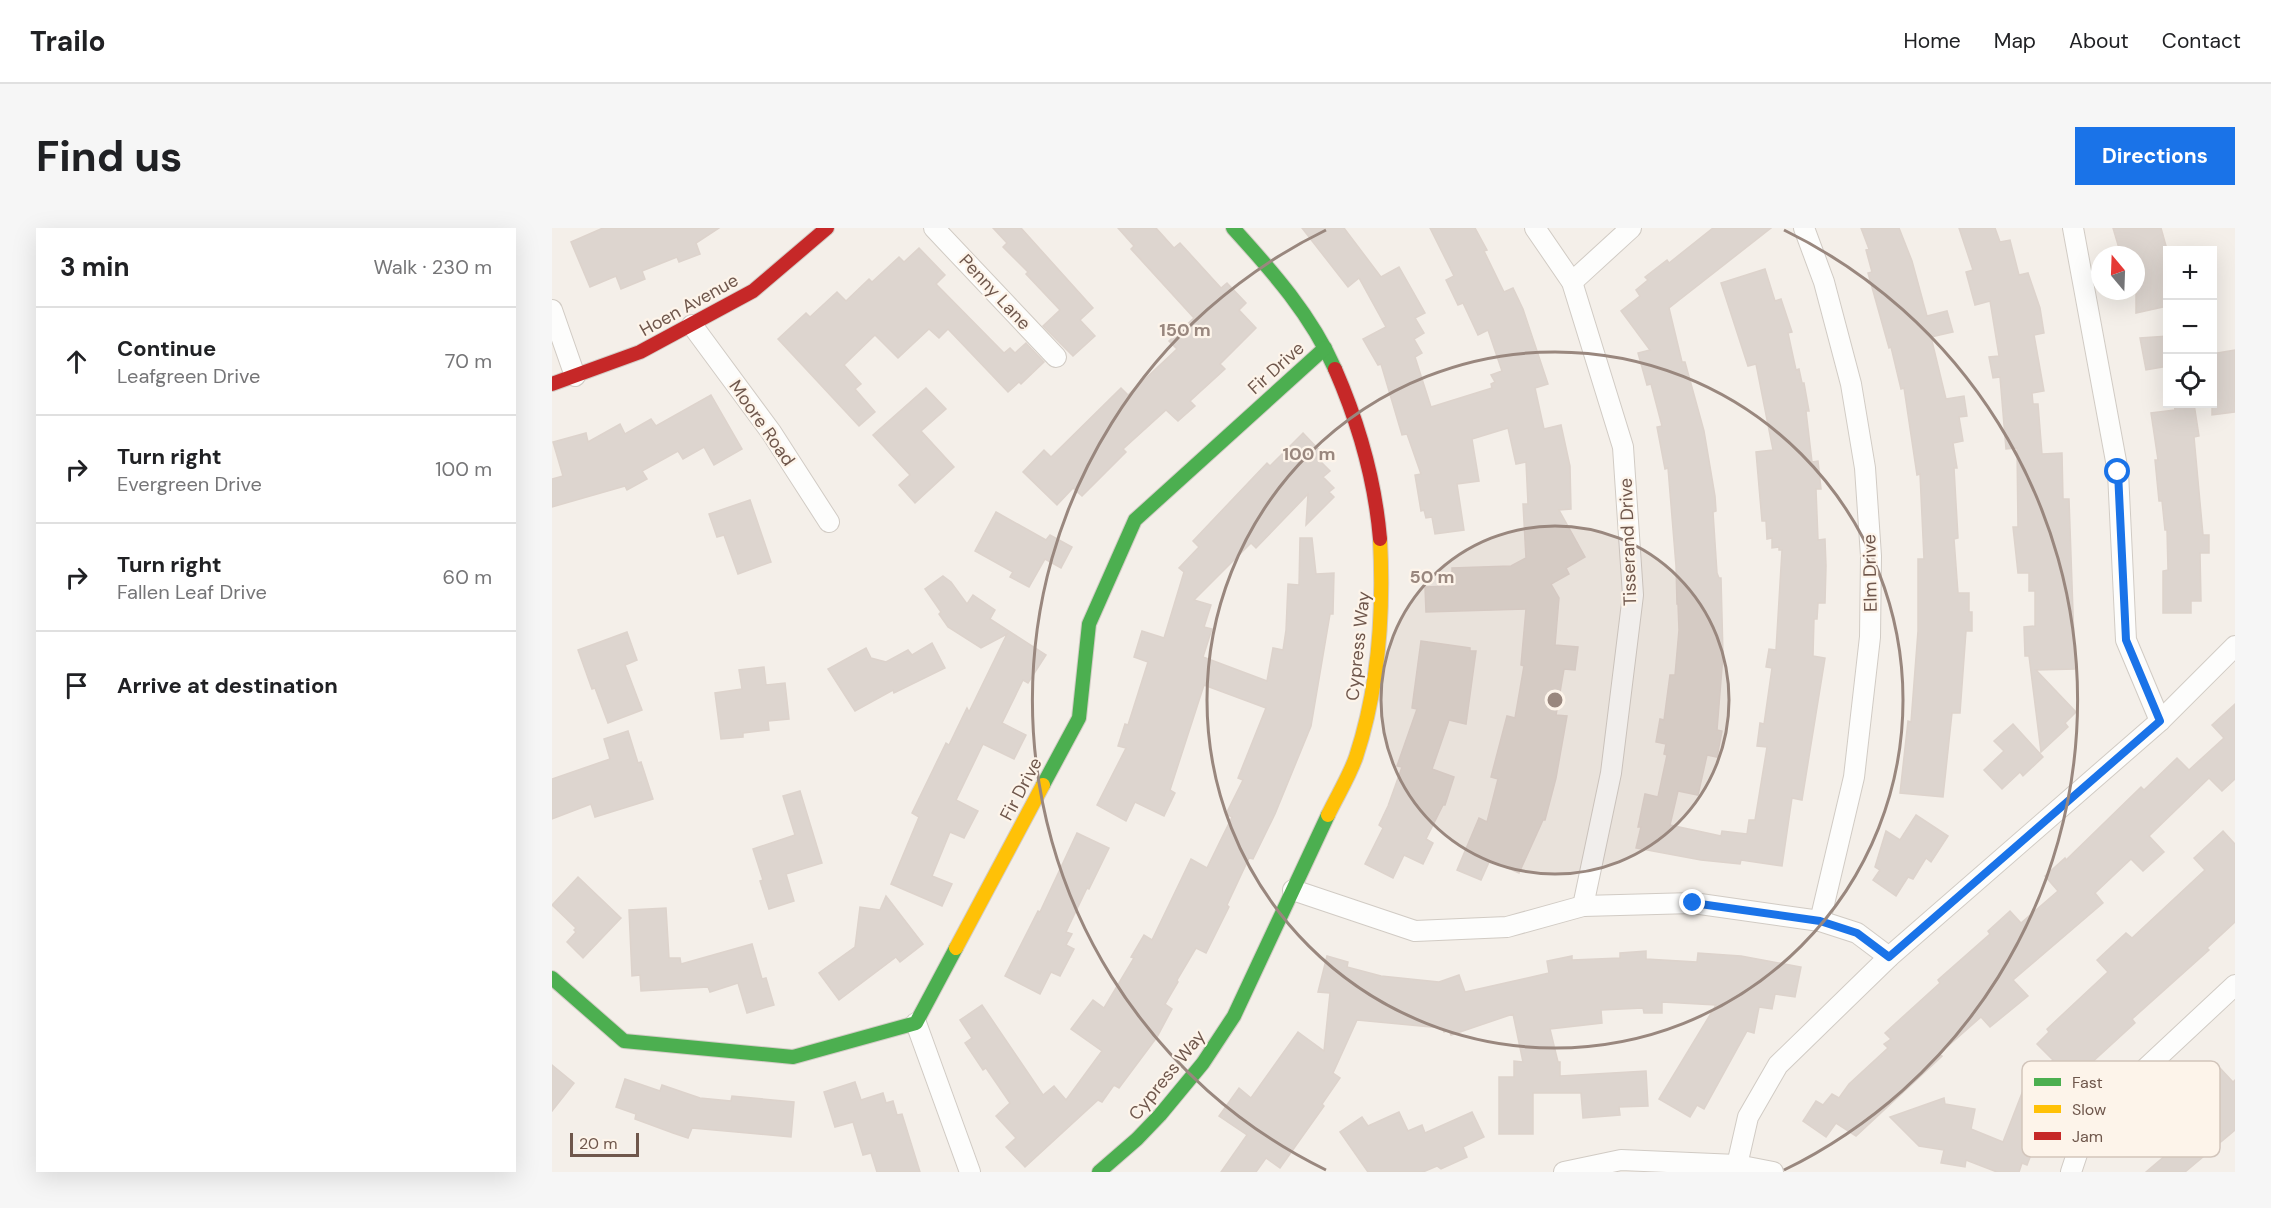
<!DOCTYPE html>
<html lang="en">
<head>
<meta charset="utf-8">
<style>
  :root { --surface:#fff; --page:#f6f6f6; --text:#202124; --muted:#757577; --line:#e0e0e0; --accent:#1a73e8 }
  body { margin:0; font-family:"DM Sans",sans-serif; background:var(--page); color:var(--text) }
  .controls { position:absolute; right:18px; top:18px; display:grid; overflow:hidden; border-radius:0px; box-shadow:0 6px 24px #0002 }
  .controls button { width:54px; height:54px; display:grid; place-items:center; padding:0; border:0; border-bottom:2px solid var(--line); background:var(--surface); color:var(--text); font:30px sans-serif }
  .compass { position:absolute; left:1539px; top:18px; width:54px; height:54px; border-radius:50%; background:var(--surface); box-shadow:0 6px 24px #0002; rotate:341deg }
  .scale { position:absolute; left:18px; bottom:15px; width:69px; box-sizing:border-box; padding-left:6px; border:3px solid #6f574c; border-top:0; font-size:16px; line-height:21px; white-space:nowrap; color:#6f574c; -webkit-text-stroke:4px #fdf4ea; paint-order:stroke }
  .stop { position:absolute; width:18px; height:18px; margin:-14px; border:4px solid #1a73e8; border-radius:50%; background:#fff }
  .stop.end { background:#1a73e8; border-color:#fff; box-shadow:0 2px 6px #0008 }
  .list { margin:0; padding:0; list-style:none }
  h2 { display:flex; justify-content:space-between; align-items:center; height:78px; margin:0; padding:0 24px; font-size:26px }
  h2 small { font-size:20px; font-weight:400; color:var(--muted) }
  .list li { display:grid; grid-template-columns:39px 1fr auto; gap:18px; align-items:center; box-sizing:border-box; height:108px; padding:0 24px; border-top:2px solid var(--line) }
  .list b { display:block; font-size:22px; white-space:nowrap }
  .list p { margin:0; font-size:20px; white-space:nowrap; color:var(--muted) }
  .list em { font-size:20px; font-style:normal; color:var(--muted) }
  .icon { flex:none; width:33px; height:33px; fill:none; stroke:currentColor; stroke-width:2; stroke-linecap:round; stroke-linejoin:round }
  .map { position:relative; flex:none; width:1683px; height:944px; overflow:hidden; border-radius:0px }
  header { display:flex; align-items:center; gap:36px; box-sizing:border-box; height:84px; padding:0 30px; background:var(--surface); border-bottom:2px solid var(--line) }
  header strong { font-size:28px }
  nav { display:flex; gap:33px; margin-inline-start:auto; font-size:21px }
  .intro { display:flex; align-items:center; justify-content:space-between; box-sizing:border-box; height:144px; padding:0 36px }
  h1 { margin:0; font-size:42px }
  .button { padding:15px 27px; border-radius:0px; background:var(--accent); color:#fff; font-size:21px; font-weight:700 }
  main { display:flex; gap:36px; padding:0 36px }
  aside { flex:1; background:var(--surface); border-radius:0px; box-shadow:0 6px 24px #0002 }
  .map>svg:first-child { display:block }
  .building { fill:#ddd5cf; stroke:#ddd3cc; stroke-width:1.5 }
  .lines { fill:none; stroke-linecap:round; stroke-linejoin:round }
  .street-casing { stroke:#d1cbc4; stroke-width:22 }
  .fast-casing { stroke:#d3ccc6; stroke-width:16 }
  .slow-casing { stroke:#d3ccc6; stroke-width:16 }
  .jam-casing { stroke:#d3ccc6; stroke-width:16 }
  .street { stroke:#fdfdfc; stroke-width:20 }
  .fast { stroke:#4caf50; stroke-width:14 }
  .slow { stroke:#ffc107; stroke-width:14 }
  .jam { stroke:#c62828; stroke-width:14 }
  .route { stroke:#1a73e8; stroke-width:8 }
  .ring { fill:none; stroke:#99877e; stroke-width:3 }
  .labels { text-anchor:middle; stroke-width:4.5; stroke-linejoin:round; paint-order:stroke }
  .street-label { font-size:18px; fill:#6f574c; stroke:#fdf4ea }
  .key { fill:#fdf4ea; stroke:#d2c5bb; stroke-width:1.5 }
  .key-label { font-size:16px; fill:#6f574c }
  .centre { fill:#99877e; stroke:#fdf4ea; stroke-width:3 }
  .ring-label { font-size:18px; text-anchor:middle; font-weight:bold; fill:#99877e; stroke:#fdf4ea; stroke-width:4.5; stroke-linejoin:round; paint-order:stroke }
</style>
</head>
<body>
<header>
<strong>Trailo</strong>
<nav><a>Home</a><a>Map</a><a>About</a><a>Contact</a></nav>
</header>
<div class="intro"><h1>Find us</h1><a class="button">Directions</a></div>
<main>
<aside>
<h2>3 min<small>Walk · 230 m</small></h2>
<ul class="list">
<li><svg class="icon" aria-label="ahead" viewBox="0 0 24 24"><path d="M12 20V5M6 11l6-6 6 6"/></svg><div><b>Continue</b><p>Leafgreen Drive</p></div><em>70 m</em></li>
<li><svg class="icon" aria-label="right" viewBox="0 0 24 24"><path d="M7 20v-9h11M14 6l5 5-5 5"/></svg><div><b>Turn right</b><p>Evergreen Drive</p></div><em>100 m</em></li>
<li><svg class="icon" aria-label="right" viewBox="0 0 24 24"><path d="M7 20v-9h11M14 6l5 5-5 5"/></svg><div><b>Turn right</b><p>Fallen Leaf Drive</p></div><em>60 m</em></li>
<li><svg class="icon" aria-label="arrive" viewBox="0 0 24 24"><path d="M6 21V4h12l-3 4 3 4H6"/></svg><div><b>Arrive at destination</b></div></li>
</ul>
</aside>
<div class="map">
<svg width="1683" height="944" viewBox="0 0 1683 944">
  <rect width="100%" height="100%" fill="#f4efe9"/>
  <!-- building -->
  <g class="building">
    <polygon points="51,0 167,0 144,15 148,26 127,34 125,29 90,43 93,51 69,61 64,48 38,59 19,14"/>
    <polygon points="441,0 469,0 541,80 528,92 543,108 521,128 491,98 508,82 474,46 476,44 451,19 455,15"/>
    <polygon points="566,0 604,0 622,20 628,15 669,60 675,55 694,75 687,82 704,100 668,136 673,141 638,173 643,178 626,193 614,182 571,221 574,224 530,268 521,260 505,277 471,244 492,222 499,229 569,160 576,167 625,121 617,113 642,90 579,21 582,18"/>
    <polygon points="750,0 792,0 829,49 847,39 873,85 863,90 872,105 862,111 870,125 863,129 879,179 940,160 939,156 943,154 939,147 950,143 936,102 926,107 911,75 906,77 894,52 902,48 878,0 923,0 935,22 932,23 952,64 961,60 971,81 996,156 983,160 992,201 1009,197 1018,238 1019,281 1007,282 1033,329 1014,340 1017,346 999,356 1007,370 1003,417 1026,419 1023,442 1012,441 1004,487 1015,488 1004,550 993,592 991,592 967,645 938,632 929,652 905,642 927,590 935,594 946,551 939,549 955,488 963,490 972,438 969,437 974,381 874,384 873,359 900,358 900,340 959,338 974,330 971,276 976,276 974,234 964,236 956,200 920,211 927,253 905,256 912,302 883,306 880,289 874,290 872,282 869,283 863,247 869,246 855,206 850,207 829,136 826,137 811,111 834,99 807,50 796,59"/>
    <polygon points="1161,0 1219,0 1117,80 1130,134 1133,134 1152,203 1163,268 1164,283 1161,284 1165,345 1167,350 1169,350 1171,427 1165,502 1170,503 1165,529 1155,527 1146,567 1126,563 1118,597 1169,608 1170,603 1195,606 1197,592 1203,592 1215,519 1205,518 1208,495 1212,496 1220,440 1214,439 1217,421 1224,422 1230,322 1227,322 1227,319 1220,320 1220,310 1215,311 1214,293 1210,293 1204,224 1221,222 1204,136 1196,138 1169,55 1213,41 1223,73 1229,71 1240,104 1236,105 1244,142 1247,141 1250,155 1252,155 1257,183 1254,183 1260,234 1266,233 1269,261 1264,261 1266,312 1273,311 1274,338 1273,375 1266,375 1265,391 1262,391 1261,428 1273,430 1250,572 1240,570 1230,638 1189,632 1188,636 1149,632 1084,620 1089,599 1086,599 1093,566 1106,569 1115,527 1112,526 1114,516 1104,514 1108,491 1112,492 1118,447 1123,447 1127,402 1126,376 1125,376 1124,338 1116,240 1113,241 1105,199 1110,198 1099,156 1095,157 1086,125 1098,122 1069,83 1088,68 1084,62 1096,52 1093,49 1115,32 1117,35"/>
    <polygon points="1309,0 1347,0 1360,33 1375,88 1395,83 1401,104 1379,109 1394,171 1412,168 1415,188 1407,189 1411,213 1401,215 1405,240 1402,240 1406,310 1402,311 1406,365 1417,365 1417,384 1420,384 1420,403 1414,403 1408,485 1400,485 1391,569 1348,565 1356,493 1359,494 1366,403 1366,331 1372,331 1368,246 1365,247 1352,160 1349,161 1339,119 1337,120 1316,45 1320,44 1314,22 1317,21"/>
    <polygon points="1407,0 1443,0 1448,14 1458,12 1467,47 1476,45 1488,80 1492,105 1482,107 1492,163 1480,165 1481,176 1486,176 1490,226 1510,225 1511,271 1517,271 1523,441 1484,442 1524,484 1513,495 1516,499 1489,524 1477,428 1473,428 1472,399 1483,398 1483,363 1477,363 1477,345 1466,345 1461,299 1466,299 1465,220 1454,221 1448,149 1441,150 1437,129 1447,128 1438,73 1423,77 1414,44 1421,42"/>
    <polygon points="1561,0 1609,0 1616,25 1616,78 1584,85 1584,27 1569,27"/>
    <polygon points="367,20 393,47 384,56 452,125 458,120 463,125 474,115 492,134 469,156 467,154 456,164 396,101 387,110 377,101 346,130 323,107 292,137 309,156 303,161 323,184 307,198 226,111 254,85 258,89 285,64 294,73 317,51 320,54 347,29 352,34"/>
    <polygon points="1616,108 1616,138 1594,142 1588,110"/>
    <polygon points="1683,122 1683,184 1660,187 1660,126"/>
    <polygon points="374,160 394,181 369,203 402,239 363,275 347,257 358,247 321,207"/>
    <polygon points="159,167 190,221 162,237 152,219 131,231 126,223 90,243 95,251 75,262 73,258 0,279 0,251 11,248 1,214 34,205 36,214 68,196 73,206 99,191 104,198"/>
    <polygon points="1622,176 1642,176 1647,208 1642,209 1651,307 1657,307 1657,325 1648,325 1649,373 1639,373 1639,385 1611,385 1611,343 1616,342 1615,302 1613,302 1610,273 1607,273 1603,232 1606,232 1599,185 1623,182"/>
    <polygon points="751,205 770,225 765,230 778,243 771,249 782,260 777,264 782,269 754,297 756,266 704,320 699,315 642,372 659,377 652,399 660,401 651,429 715,453 721,420 731,422 734,402 736,356 747,357 748,310 760,310 764,346 782,345 781,386 778,386 759,498 723,586 701,631 697,630 675,677 677,679 654,725 644,720 625,752 626,754 613,776 620,781 605,809 567,860 562,857 550,874 546,872 473,939 454,919 464,910 444,888 458,875 434,840 431,842 413,815 420,810 408,792 430,777 491,867 502,858 514,872 550,823 519,801 541,772 552,780 582,730 579,729 592,707 600,712 639,631 655,640 680,589 674,586 691,552 686,550 714,480 652,457 618,562 623,565 612,588 583,574 574,593 545,577 574,520 566,518 573,496 576,497 596,434 582,429 590,403 612,410 632,344 627,340 647,319 641,313 715,235 718,238"/>
    <polygon points="198,272 219,334 186,346 172,307 165,309 157,286"/>
    <polygon points="444,284 494,312 498,307 520,319 509,340 493,331 477,359 458,349 461,344 423,323"/>
    <polygon points="391,348 399,354 415,376 421,367 443,382 438,391 494,427 476,455 471,452 450,495 474,507 462,531 431,516 404,572 426,583 412,610 398,604 380,648 400,656 390,678 339,656 367,589 360,585 394,515 397,517 415,480 417,484 455,406 429,420 396,399 387,386 389,384 373,361"/>
    <polygon points="75,404 85,432 73,437 90,482 56,495 43,460 40,461 26,422"/>
    <polygon points="869,413 918,420 918,423 924,423 914,496 897,492 880,541 902,549 893,577 891,577 874,611 881,615 871,636 852,627 841,650 813,636 831,600 827,597 836,578 850,539 845,538 865,481 860,480"/>
    <polygon points="380,415 393,440 342,465 341,462 303,483 276,441 314,420 319,430 334,434 356,422 360,427"/>
    <polygon points="212,439 214,457 233,455 237,491 216,493 217,502 191,505 191,509 169,511 163,465 190,461 187,442"/>
    <polygon points="1683,476 1683,551 1670,563 1657,550 1597,608 1612,624 1591,643 1579,631 1543,665 1551,675 1461,752 1476,768 1438,799 1429,789 1387,826 1390,828 1304,908 1284,895 1274,909 1251,893 1264,873 1271,877 1280,866 1287,870 1297,856 1336,820 1332,816 1339,811 1333,805 1388,755 1386,752 1438,706 1436,703 1458,683 1469,695 1506,663 1493,648 1513,630 1514,632 1589,559 1592,562 1625,530 1637,542 1672,510 1660,497"/>
    <polygon points="1461,496 1491,529 1471,548 1468,544 1450,561 1432,542 1452,523 1442,513"/>
    <polygon points="76,503 86,535 89,534 101,571 43,589 39,576 0,591 0,551 58,531 52,511"/>
    <polygon points="248,563 270,635 234,646 242,673 217,681 208,653 211,652 201,621 243,607 231,568"/>
    <polygon points="1364,587 1396,608 1379,634 1374,630 1361,651 1356,649 1344,668 1321,652 1328,642 1323,639 1334,603 1348,612"/>
    <polygon points="1671,603 1683,616 1683,694 1655,720 1657,722 1580,791 1583,795 1536,838 1538,841 1523,855 1521,853 1500,872 1475,937 1470,935 1467,944 1445,944 1414,932 1413,939 1389,935 1392,922 1367,918 1338,889 1392,870 1393,876 1423,881 1419,901 1451,914 1472,860 1501,832 1485,816 1497,804 1495,801 1556,744 1545,732 1574,705 1580,710 1653,642 1642,630"/>
    <polygon points="525,605 557,620 537,661 535,660 514,704 520,706 514,717 522,721 508,748 499,744 488,766 453,748 486,683 488,684"/>
    <polygon points="26,649 69,690 31,730 15,714 24,704 22,702 24,700 0,677"/>
    <polygon points="334,668 371,716 348,734 344,729 287,772 267,745 303,719 308,679 328,682"/>
    <polygon points="114,680 117,730 128,730 129,736 200,716 210,751 214,750 222,777 195,785 186,755 158,764 156,759 89,763 88,747 80,748 77,682"/>
    <polygon points="1094,723 1094,731 1145,734 1146,725 1189,728 1249,739 1243,769 1223,766 1220,781 1207,779 1202,805 1195,803 1152,881 1145,877 1138,889 1107,871 1164,777 1110,774 1110,785 1092,785 1091,780 1049,782 1050,795 998,801 1006,834 1008,834 1008,848 1094,843 1096,878 1067,879 1068,887 1031,890 1029,865 981,865 981,906 947,906 947,849 962,849 962,833 971,834 961,786 899,807 897,802 892,804 890,800 805,792 781,845 788,850 770,876 772,878 728,940 714,930 704,944 669,944 695,907 667,888 687,860 699,870 746,804 772,823 778,765 766,764 775,728 796,734 795,739 829,748 887,754 907,747 913,764 997,745 995,733 1020,728 1020,732 1068,730 1068,725"/>
    <polygon points="0,837 22,855 0,883"/>
    <polygon points="1667,839 1681,854 1683,852 1683,902 1633,944 1594,944 1621,921 1602,900 1621,883 1632,896 1663,870 1649,854"/>
    <polygon points="73,851 108,863 110,857 148,870 179,873 180,868 242,874 239,909 140,900 136,910 121,905 83,891 84,886 64,879"/>
    <polygon points="303,854 309,872 331,865 334,875 341,873 345,887 350,886 368,944 325,944 319,925 311,927 301,894 283,899 272,864"/>
    <polygon points="847,884 856,903 870,897 873,905 920,884 932,909 911,919 915,929 889,941 885,938 871,944 816,944 788,904 810,889 816,898"/>
  </g>
  <g class="lines">
    <!-- street casing -->
    <g class="street-casing">
      <g id="street">
        <polyline points="382,0 504,129"/>
        <polyline points="983,0 1020,54 1071,219 1081,367 1059,545 1031,678"/>
        <polyline points="1252,0 1272,54 1299,156 1313,240 1319,328 1318,409 1302,549 1268,693"/>
        <polyline points="1521,0 1566,244 1574,412 1608,493"/>
        <polyline points="1020,54 1079,0"/>
        <polyline points="0,82 23,148"/>
        <polyline points="140,97 219,204 277,294"/>
        <polyline points="741,662 863,703 955,699 1031,678 1141,675 1268,693 1305,705 1337,729"/>
        <polyline points="364,795 418,944"/>
        <polyline points="1185,937 1196,889 1226,837 1337,729 1608,493 1683,418"/>
        <polyline points="1012,944 1069,932 1185,937 1221,944"/>
        <polyline points="1519,944 1527,920 1562,870 1683,757"/>
      </g>
    </g>
    <!-- fast casing -->
    <g class="fast-casing">
      <g id="fast">
        <path d="M 681,0 C 721,44 759,87 783,141"/>
        <polyline points="491,557 527,490 537,396 583,292 773,120"/>
        <polyline points="0,750 72,813 241,829 364,795 404,720"/>
        <polyline points="547,944 585,911 608,887 651,835 682,788 776,587"/>
      </g>
    </g>
    <!-- slow casing -->
    <g class="slow-casing">
      <g id="slow">
        <path d="M 776,587 C 785,568 797,549 804,529 C 827,459 832,385 828,311"/>
        <polyline points="404,720 491,557"/>
      </g>
    </g>
    <!-- jam casing -->
    <g class="jam-casing">
      <g id="jam">
        <path d="M 783,141 C 807,196 823,252 828,311"/>
        <polyline points="0,156 88,124 201,63 275,0"/>
      </g>
    </g>
    <!-- street -->
    <use href="#street" class="street"/>
    <!-- fast -->
    <use href="#fast" class="fast"/>
    <!-- slow -->
    <use href="#slow" class="slow"/>
    <!-- jam -->
    <use href="#jam" class="jam"/>
  </g>
  <g class="lines">
    <!-- route -->
    <polyline class="route" points="1141,675 1268,693 1305,705 1337,729 1608,493 1574,412 1566,244"/>
  </g>
  <!-- distance rings -->
  <circle cx="1003" cy="472" r="174" fill="#99877e" fill-opacity=".12"/>
  <g class="ring">
    <circle cx="1003" cy="472" r="174"/>
    <circle cx="1003" cy="472" r="348"/>
    <path d="M774 942A523 523 0 0 1 774 2M1232 2A523 523 0 0 1 1232 942"/>
  </g>
  <g class="labels">
    <!-- street labels -->
    <g class="street-label">
      <text transform="translate(443 64) rotate(47)" y="6">Penny Lane</text>
      <text transform="translate(137 77) rotate(-29)" y="6">Hoen Avenue</text>
      <text transform="translate(724 140) rotate(-42)" y="6">Fir Drive</text>
      <text transform="translate(210 195) rotate(55)" y="6">Moore Road</text>
      <text transform="translate(1076 314) rotate(-92)" y="6">Tisserand Drive</text>
      <text transform="translate(1318 345) rotate(-91)" y="6">Elm Drive</text>
      <text transform="translate(806 418) rotate(-84)" y="6">Cypress Way</text>
      <text transform="translate(469 561) rotate(-62)" y="6">Fir Drive</text>
      <text transform="translate(615 847) rotate(-51)" y="6">Cypress Way</text>
    </g>
  </g>
  <!-- legend -->
  <rect x="1470" y="833" width="198" height="96" rx="9" class="key"/>
  <rect x="1482" y="850" width="27" height="8" fill="#4caf50"/>
  <rect x="1482" y="877" width="27" height="8" fill="#ffc107"/>
  <rect x="1482" y="904" width="27" height="8" fill="#c62828"/>
  <g class="key-label">
    <text x="1520" y="860">Fast</text>
    <text x="1520" y="887">Slow</text>
    <text x="1520" y="914">Jam</text>
  </g>
  <circle cx="1003" cy="472" r="9" class="centre"/>
  <g class="ring-label">
    <text x="633" y="108">150 m</text>
    <text x="757" y="232">100 m</text>
    <text x="880" y="355">50 m</text>
  </g>
</svg>
<div class="controls">
<button>+</button>
<button>−</button>
<button><svg class="icon" aria-label="locate" viewBox="0 0 24 24"><circle cx="12" cy="12" r="6"/><path d="M12 2v4M12 18v4M2 12h4M18 12h4"/></svg></button>
</div>
<svg class="compass" viewBox="-18 -18 36 36"><path d="M0-13l5 13h-10z" fill="#e53935"/><path d="M0 13l5-13h-10z" fill="#757577"/></svg>
<div class="scale">20 m</div>
<div class="stop" style="left:1566px;top:244px"></div>
<div class="stop end" style="left:1141px;top:675px"></div>
</div>
</main>
</body>
</html>
